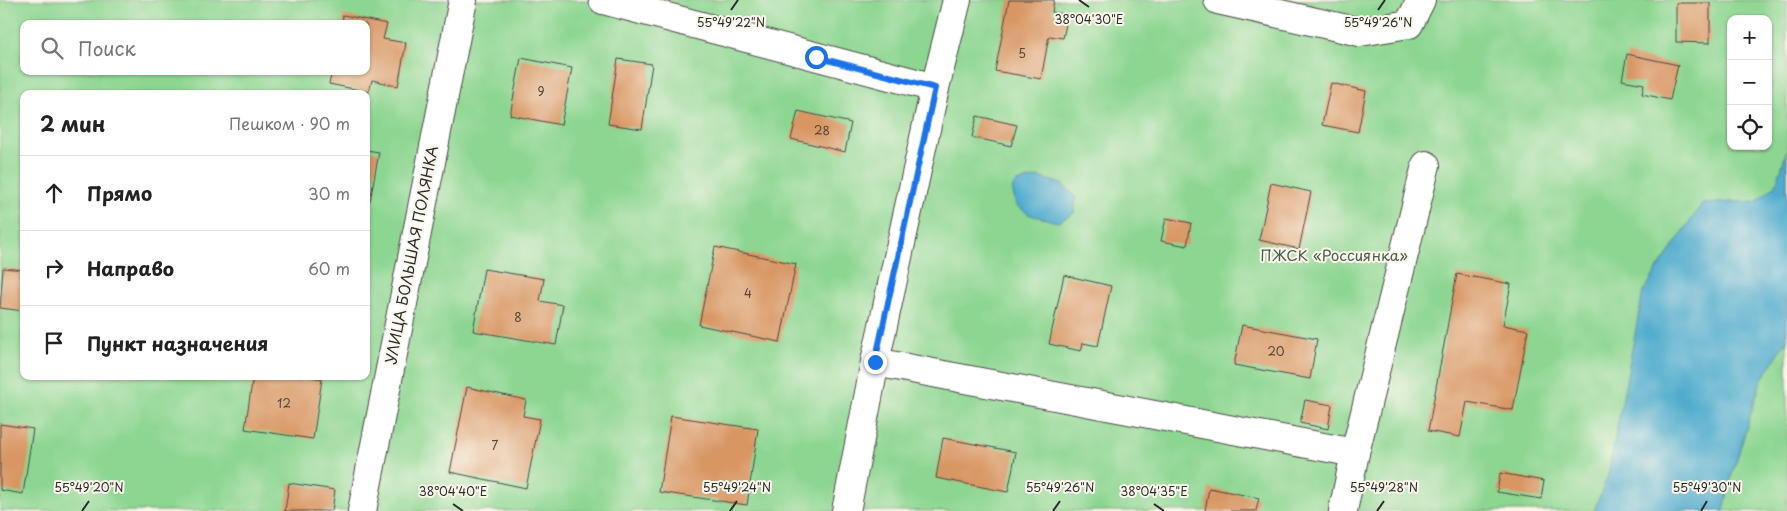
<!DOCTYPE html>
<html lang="ru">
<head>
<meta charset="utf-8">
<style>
  :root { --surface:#fff; --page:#f2f2f2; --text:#222; --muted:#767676; --line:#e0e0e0 }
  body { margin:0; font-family:"Playpen Sans",sans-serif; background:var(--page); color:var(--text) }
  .controls { position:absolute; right:15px; top:15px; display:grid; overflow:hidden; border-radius:10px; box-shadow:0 1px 4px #0004 }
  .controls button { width:45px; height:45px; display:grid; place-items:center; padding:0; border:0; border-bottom:1px solid var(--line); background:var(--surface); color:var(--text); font:25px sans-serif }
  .stop { position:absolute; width:15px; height:15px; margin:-11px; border:4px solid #1a73e8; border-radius:50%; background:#fff }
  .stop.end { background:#1a73e8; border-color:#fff; box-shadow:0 1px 5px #0008 }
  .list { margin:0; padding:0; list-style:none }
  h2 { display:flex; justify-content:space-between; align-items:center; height:65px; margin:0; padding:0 20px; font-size:21px }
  h2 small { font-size:16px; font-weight:400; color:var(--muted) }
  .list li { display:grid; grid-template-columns:32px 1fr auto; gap:15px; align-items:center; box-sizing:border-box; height:75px; padding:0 20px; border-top:1px solid var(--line) }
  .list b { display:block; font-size:19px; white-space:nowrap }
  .list em { font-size:16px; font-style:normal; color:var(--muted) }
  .icon { flex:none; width:28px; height:28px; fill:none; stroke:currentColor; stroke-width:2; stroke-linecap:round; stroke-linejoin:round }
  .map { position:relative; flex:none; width:1787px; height:511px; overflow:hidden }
  .search { position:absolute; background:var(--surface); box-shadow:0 1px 4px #0004; left:20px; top:20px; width:350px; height:55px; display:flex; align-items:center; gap:12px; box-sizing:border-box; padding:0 18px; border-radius:10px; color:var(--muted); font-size:19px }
  .panel { position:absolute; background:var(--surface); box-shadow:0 1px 4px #0004; left:20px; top:90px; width:350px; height:290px; border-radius:10px }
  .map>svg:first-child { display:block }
  .green { fill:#8cd691; stroke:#5c805e; fill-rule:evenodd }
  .water { fill:#50acce; stroke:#3e6c7c }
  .building { fill:#d89663 }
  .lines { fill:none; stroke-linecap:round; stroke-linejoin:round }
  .minor-casing { stroke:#484641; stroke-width:30 }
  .minor { stroke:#fff; stroke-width:28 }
  .route { stroke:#1a73e8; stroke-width:6 }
  .ticks { fill:none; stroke:#2b2b2b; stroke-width:2 }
  .labels { text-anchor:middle; stroke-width:4; stroke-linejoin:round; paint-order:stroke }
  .number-label { font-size:12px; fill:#564639 }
  .street-label { font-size:15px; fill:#2b2b2b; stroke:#fbf7ec }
  .park-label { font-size:15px; fill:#485e4a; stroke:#fbf7ec }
  .ticks-label { font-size:12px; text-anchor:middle; fill:#2b2b2b; stroke:#fbf7ec; stroke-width:4; stroke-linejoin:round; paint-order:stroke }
</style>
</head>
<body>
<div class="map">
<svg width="1787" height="511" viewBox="0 0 1787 511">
  <rect width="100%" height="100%" fill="#fbf7ec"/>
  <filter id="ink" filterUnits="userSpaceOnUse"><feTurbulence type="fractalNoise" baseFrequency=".02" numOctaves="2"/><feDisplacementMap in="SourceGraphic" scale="10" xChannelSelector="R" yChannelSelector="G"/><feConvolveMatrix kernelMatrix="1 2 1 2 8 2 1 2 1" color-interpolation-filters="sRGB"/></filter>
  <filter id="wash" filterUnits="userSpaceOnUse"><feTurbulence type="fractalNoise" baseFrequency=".0096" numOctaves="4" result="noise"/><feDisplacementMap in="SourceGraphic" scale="20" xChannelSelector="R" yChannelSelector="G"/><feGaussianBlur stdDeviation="1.12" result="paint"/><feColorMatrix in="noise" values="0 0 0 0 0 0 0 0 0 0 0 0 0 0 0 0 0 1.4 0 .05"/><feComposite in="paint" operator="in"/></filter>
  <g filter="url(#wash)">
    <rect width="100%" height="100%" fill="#eae0bd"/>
    <!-- green -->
    <path class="green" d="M 0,0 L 1787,0 L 1787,511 L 0,511 ZM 1731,19 L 1768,19 L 1768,146 L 1731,146 ZM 24,24 L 366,24 L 366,71 L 24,71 ZM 24,94 L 366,94 L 366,376 L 24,376 Z"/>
    <!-- water -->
    <g class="water">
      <polygon points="1787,150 1787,340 1761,381 1732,475 1724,511 1594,511 1608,475 1643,292 1657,270 1702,204 1731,202 1756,202 1776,185"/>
      <polygon points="1039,177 1062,184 1076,197 1074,213 1058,222 1030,215 1016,205 1012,188 1017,182"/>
    </g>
    <g id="blocks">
      <!-- building -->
      <g class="building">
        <polygon points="1009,0 1054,0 1052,12 1068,15 1063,38 1049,36 1041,79 995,71"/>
        <polygon points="1676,3 1710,3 1710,43 1676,42"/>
        <polygon points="343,15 387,24 383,39 406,43 398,86 372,80 369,92 329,84 332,71 366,71 366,24 342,24"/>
        <polygon points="1627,54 1678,65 1670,100 1642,94 1644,84 1622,80"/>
        <polygon points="521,58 572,68 561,125 510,115"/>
        <polygon points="618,59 652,64 642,129 608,124"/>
        <polygon points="1331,83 1366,91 1358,132 1322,125"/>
        <polygon points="798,111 851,123 845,152 791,139"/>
        <polygon points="977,116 1017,125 1011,146 972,137"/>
        <polygon points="366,150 379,152 370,201 366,201"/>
        <polygon points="1271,183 1311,192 1299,249 1259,240"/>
        <polygon points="1166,218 1191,223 1187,246 1161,241"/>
        <polygon points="715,247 796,264 780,342 699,325"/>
        <polygon points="3,268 24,270 24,311 0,308"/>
        <polygon points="484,269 544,279 540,301 563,305 556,345 473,331"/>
        <polygon points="1457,274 1511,284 1503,325 1528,330 1513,410 1467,402 1460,437 1428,431"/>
        <polygon points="1064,275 1111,286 1098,346 1083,343 1081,351 1049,344"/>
        <polygon points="1242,325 1317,339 1310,379 1234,365"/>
        <polygon points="253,376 306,376 322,379 313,439 245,429"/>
        <polygon points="467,387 526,400 523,416 540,419 526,488 450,472"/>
        <polygon points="1305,400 1332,405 1328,429 1300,423"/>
        <polygon points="671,416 758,429 747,505 659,492"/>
        <polygon points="0,424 33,429 23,494 0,490"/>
        <polygon points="943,438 1016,452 1008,492 936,478"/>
        <polygon points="1500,473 1544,481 1541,499 1497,492"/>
        <polygon points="289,483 335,490 332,511 285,511"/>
        <polygon points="1209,488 1259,498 1256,511 1205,511"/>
      </g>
    </g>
  </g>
  <g filter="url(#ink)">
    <use href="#blocks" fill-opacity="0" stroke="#484641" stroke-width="1"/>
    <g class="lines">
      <!-- minor casing -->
      <g class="minor-casing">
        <g id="minor">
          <polyline points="603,0 935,88 875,362 846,511"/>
          <polyline points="1218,0 1360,32 1409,24 1421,0"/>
          <polyline points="935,88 957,0"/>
          <polyline points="875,362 1355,453 1426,165"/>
          <polyline points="362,511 463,0"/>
          <polyline points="1343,511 1355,453"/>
        </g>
      </g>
      <!-- minor -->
      <use href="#minor" class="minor"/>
    </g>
  </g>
  <g class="lines" filter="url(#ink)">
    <!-- route -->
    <polyline class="route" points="816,57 935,88 875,362"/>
  </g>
  <!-- ticks -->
  <path class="ticks" d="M 1079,0 L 1089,7M 731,10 L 738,0M 1378,10 L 1385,0M 453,504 L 463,511M 1154,504 L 1164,511M 82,511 L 89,501M 730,511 L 737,501M 1053,511 L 1060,501M 1377,511 L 1384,501M 1701,511 L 1707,501"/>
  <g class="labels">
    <!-- number labels -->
    <g class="number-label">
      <text x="1022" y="58">5</text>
      <text x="541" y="96">9</text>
      <text x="822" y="135">28</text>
      <text x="748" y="298">4</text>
      <text x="518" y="322">8</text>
      <text x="1276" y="356">20</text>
      <text x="284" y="408">12</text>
      <text x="495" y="450">7</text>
    </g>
    <!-- street labels -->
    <g class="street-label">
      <text transform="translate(412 255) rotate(-79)" y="5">УЛИЦА БОЛЬШАЯ ПОЛЯНКА</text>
    </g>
    <!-- park labels -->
    <g class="park-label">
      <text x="1334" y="261">ПЖСК «Россиянка»</text>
    </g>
  </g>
  <g class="ticks-label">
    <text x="1089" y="24">38°04'30"E</text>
    <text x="731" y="27">55°49'22"N</text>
    <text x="1378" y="27">55°49'26"N</text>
    <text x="89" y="492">55°49'20"N</text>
    <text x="737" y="492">55°49'24"N</text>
    <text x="1060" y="492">55°49'26"N</text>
    <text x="1384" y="492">55°49'28"N</text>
    <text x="1707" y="492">55°49'30"N</text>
    <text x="453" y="496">38°04'40"E</text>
    <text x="1154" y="496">38°04'35"E</text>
  </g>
</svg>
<div class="controls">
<button>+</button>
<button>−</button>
<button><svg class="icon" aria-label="locate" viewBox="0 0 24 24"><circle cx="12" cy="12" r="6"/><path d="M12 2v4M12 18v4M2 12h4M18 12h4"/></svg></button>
</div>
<div class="stop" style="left:816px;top:57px"></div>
<div class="stop end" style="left:875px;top:362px"></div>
<div class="search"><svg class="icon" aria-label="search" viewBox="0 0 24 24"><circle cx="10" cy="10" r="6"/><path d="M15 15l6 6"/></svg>Поиск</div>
<section class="panel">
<h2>2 мин<small>Пешком · 90 m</small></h2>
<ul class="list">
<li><svg class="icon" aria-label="ahead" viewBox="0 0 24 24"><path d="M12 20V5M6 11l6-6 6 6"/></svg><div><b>Прямо</b></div><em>30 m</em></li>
<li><svg class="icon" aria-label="right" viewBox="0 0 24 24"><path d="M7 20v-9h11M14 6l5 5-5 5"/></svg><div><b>Направо</b></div><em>60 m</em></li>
<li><svg class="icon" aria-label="arrive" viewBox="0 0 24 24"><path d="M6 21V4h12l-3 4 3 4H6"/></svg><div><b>Пункт назначения</b></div></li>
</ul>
</section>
</div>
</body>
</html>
